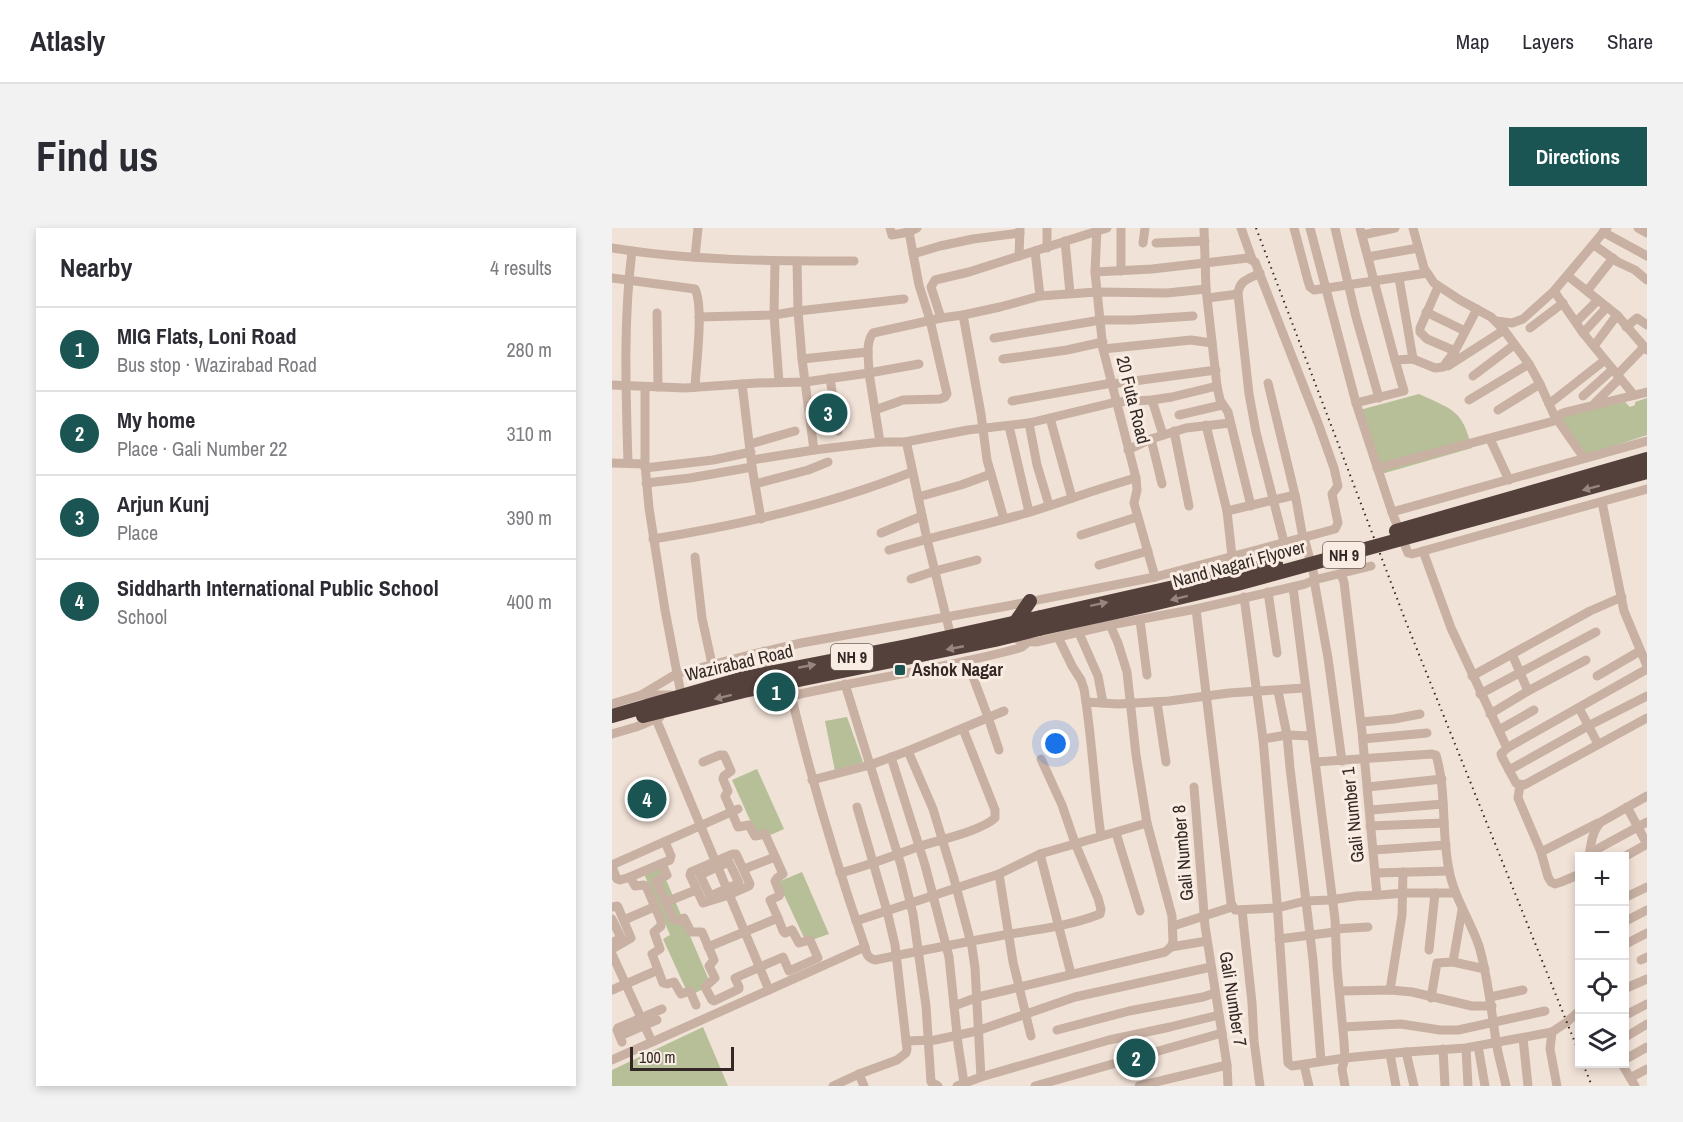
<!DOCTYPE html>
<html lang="en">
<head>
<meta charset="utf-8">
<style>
  :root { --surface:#fff; --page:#f2f2f3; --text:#2b2b33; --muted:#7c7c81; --line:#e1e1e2; --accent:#1b5553 }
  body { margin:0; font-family:"Archivo Narrow",sans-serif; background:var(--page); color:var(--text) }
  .controls { position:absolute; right:18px; bottom:18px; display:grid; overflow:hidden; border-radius:0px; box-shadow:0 3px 9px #0003 }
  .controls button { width:54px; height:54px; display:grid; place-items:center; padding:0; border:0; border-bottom:2px solid var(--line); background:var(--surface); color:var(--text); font:30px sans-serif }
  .scale { position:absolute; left:18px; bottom:15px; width:104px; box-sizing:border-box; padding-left:6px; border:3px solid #332825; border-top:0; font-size:16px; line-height:21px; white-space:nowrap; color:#332825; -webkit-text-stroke:4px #f9ede3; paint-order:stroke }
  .you { position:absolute; left:444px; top:516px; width:21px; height:21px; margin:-15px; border:4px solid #fff; border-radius:50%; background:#1a73e8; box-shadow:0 0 0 9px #1a73e833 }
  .badge { display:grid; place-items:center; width:39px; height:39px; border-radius:50%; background:var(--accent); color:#fff; font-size:20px; font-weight:700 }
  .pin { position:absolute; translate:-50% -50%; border:3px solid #fff; box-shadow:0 2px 6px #0006 }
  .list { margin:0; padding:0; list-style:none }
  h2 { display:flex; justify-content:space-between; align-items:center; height:78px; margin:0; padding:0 24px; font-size:26px }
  h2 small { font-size:20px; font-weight:400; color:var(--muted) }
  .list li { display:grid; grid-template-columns:39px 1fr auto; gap:18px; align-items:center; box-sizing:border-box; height:84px; padding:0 24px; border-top:2px solid var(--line) }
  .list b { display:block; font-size:22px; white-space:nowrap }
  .list p { margin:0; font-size:20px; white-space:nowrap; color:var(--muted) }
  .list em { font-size:20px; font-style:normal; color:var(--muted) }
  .icon { flex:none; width:33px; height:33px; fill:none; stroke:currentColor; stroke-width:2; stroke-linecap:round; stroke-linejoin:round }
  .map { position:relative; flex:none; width:1035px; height:858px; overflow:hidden; border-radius:0px }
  header { display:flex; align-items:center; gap:36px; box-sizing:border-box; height:84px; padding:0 30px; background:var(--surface); border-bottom:2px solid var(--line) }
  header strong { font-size:28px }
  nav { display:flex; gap:33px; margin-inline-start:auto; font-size:21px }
  .intro { display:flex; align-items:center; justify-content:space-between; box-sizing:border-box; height:144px; padding:0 36px }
  h1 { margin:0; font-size:42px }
  .button { padding:15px 27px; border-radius:0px; background:var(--accent); color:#fff; font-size:21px; font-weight:700 }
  main { display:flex; gap:36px; padding:0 36px }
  aside { flex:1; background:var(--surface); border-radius:0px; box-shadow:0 3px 9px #0003 }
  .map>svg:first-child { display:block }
  .green { fill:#b6bf97 }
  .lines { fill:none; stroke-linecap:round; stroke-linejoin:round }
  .minor { stroke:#c8b1a3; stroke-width:9 }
  .highway { stroke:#55413c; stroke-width:14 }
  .rail { stroke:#332825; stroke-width:2; stroke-dasharray:1.5 4.5; stroke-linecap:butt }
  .highway-bridge { stroke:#55413c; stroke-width:14 }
  .oneway { fill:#97867f }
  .poi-dot { fill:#1b5553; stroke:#f9ede3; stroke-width:2 }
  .labels { text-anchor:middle; stroke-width:6; stroke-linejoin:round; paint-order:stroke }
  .shield { fill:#f9ede3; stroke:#6e635e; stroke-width:1.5 }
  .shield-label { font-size:16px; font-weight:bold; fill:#332825 }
  .street-label { font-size:18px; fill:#332825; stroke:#f9ede3 }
  .poi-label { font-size:18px; font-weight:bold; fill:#332825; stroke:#f9ede3; text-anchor:start }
</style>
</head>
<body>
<header>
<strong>Atlasly</strong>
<nav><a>Map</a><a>Layers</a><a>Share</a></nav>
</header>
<div class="intro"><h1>Find us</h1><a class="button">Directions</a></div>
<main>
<aside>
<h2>Nearby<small>4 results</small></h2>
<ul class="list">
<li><span class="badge">1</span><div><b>MIG Flats, Loni Road</b><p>Bus stop · Wazirabad Road</p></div><em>280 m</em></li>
<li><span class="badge">2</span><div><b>My home</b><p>Place · Gali Number 22</p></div><em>310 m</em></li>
<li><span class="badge">3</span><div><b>Arjun Kunj</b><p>Place</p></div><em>390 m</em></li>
<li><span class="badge">4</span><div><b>Siddharth International Public School</b><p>School</p></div><em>400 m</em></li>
</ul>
</aside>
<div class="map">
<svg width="1035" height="858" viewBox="0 0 1035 858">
  <rect width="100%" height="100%" fill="#f1e2d7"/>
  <!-- green -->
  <g class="green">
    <path d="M 807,166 C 841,182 850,181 860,220 L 766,247 L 744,183 Z"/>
    <polygon points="1035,170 1035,207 972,228 948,192 951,187 1013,174 1018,179 1023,177 1023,174"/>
    <polygon points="235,489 251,534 223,543 213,493"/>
    <polygon points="145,541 172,601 147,612 120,552"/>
    <polygon points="50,633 52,647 99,757 77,768 51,711 58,707 30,641"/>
    <polygon points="190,644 217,706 194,714 166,654"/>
    <polygon points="91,799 116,858 0,858 0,842"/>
  </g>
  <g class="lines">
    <!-- minor -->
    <g class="minor">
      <polyline points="278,0 280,7 297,4 305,0"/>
      <polyline points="485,0 483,44 491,121 524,250 525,262 522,275 543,349"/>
      <polyline points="592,0 594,61 605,158 608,172 616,184 639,278"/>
      <polyline points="629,0 640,31"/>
      <polyline points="682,0 696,53 698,59 702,62 815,45"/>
      <polyline points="698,0 744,175 792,163 783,132 801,131 823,140 831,139 843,123 865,81"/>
      <polyline points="723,0 744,89 767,170"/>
      <polyline points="748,0 783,132"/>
      <polyline points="801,0 812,40 822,55 848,72 879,89 892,102 917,136 928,156 942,187 972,230"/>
      <polyline points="1026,0 1035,5"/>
      <polyline points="991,4 1035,28"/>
      <polyline points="750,7 783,0"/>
      <polyline points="453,13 458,65"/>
      <polyline points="531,15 533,0"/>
      <polyline points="544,15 593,13"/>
      <polyline points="982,17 1006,34 1023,42 1035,52"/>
      <path d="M 0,20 C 80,33 161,33 242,33"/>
      <polyline points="435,20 435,0"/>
      <polyline points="423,23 428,68"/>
      <polyline points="301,26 328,18 361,11 408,5"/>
      <polyline points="407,28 408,0"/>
      <polyline points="83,29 86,0"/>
      <polyline points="756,29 806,20"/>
      <polyline points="163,33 162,87 167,154"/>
      <polyline points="185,33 186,83 190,131 202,222"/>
      <polyline points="509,43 509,0"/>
      <path d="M 648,45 C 637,51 627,52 626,66 L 637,166 L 644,204 L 672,314"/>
      <polyline points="956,48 1005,87 1035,122"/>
      <path d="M 0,50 L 83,61 C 92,78 84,138 83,159"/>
      <polyline points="787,50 801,131"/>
      <polyline points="826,59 808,100 808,104 815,111 843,123"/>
      <polyline points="942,63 971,105 1022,167"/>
      <polyline points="975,63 1001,30"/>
      <polyline points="596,70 626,66"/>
      <polyline points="814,84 853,103"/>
      <polyline points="45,85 46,159"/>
      <polyline points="351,87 369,186 375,232 392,291"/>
      <polyline points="87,89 162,87 186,83 292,71"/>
      <polyline points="329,90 319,59 323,52 357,44 495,0"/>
      <polyline points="884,93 900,95 911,91 942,63 995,0"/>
      <polyline points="964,94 986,72"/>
      <polyline points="1014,99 1025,90 1035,97"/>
      <polyline points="918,100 951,75"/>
      <polyline points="971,105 995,79"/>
      <polyline points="382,110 489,92 520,92 581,88"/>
      <polyline points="982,118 1005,87"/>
      <polyline points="491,121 579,112 600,115"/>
      <polyline points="190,131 256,124"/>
      <polyline points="391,131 455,122 491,114"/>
      <path d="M 307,136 L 257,145 C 257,133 253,115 261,105 L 329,90 L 351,87 L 388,79 L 428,68 L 485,64 L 555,65 L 594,61"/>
      <polyline points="836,138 892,102"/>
      <polyline points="1005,147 1032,119"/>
      <polyline points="861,148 902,117"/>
      <polyline points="218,150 226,203"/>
      <polyline points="656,155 684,271 691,310 693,313 702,347 702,352 716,430 730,533"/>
      <polyline points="130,156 140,239 149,291"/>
      <polyline points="500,156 604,142"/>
      <polyline points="0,157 73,160 145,155 193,154 257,145 268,214 293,214 295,217 315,311 339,409"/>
      <polyline points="33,159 33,236 37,280 53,382 69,466"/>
      <polyline points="971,168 1000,142"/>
      <polyline points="540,172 551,207"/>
      <polyline points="857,172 917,136"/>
      <polyline points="400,173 500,155"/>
      <polyline points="744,175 780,284 796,325 800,326 811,323 1035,261"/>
      <polyline points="983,175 1007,151"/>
      <polyline points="937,176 993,132"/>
      <polyline points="263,182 291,172 328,171 333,169 335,166 318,92 307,57 297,4"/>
      <polyline points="886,182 928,156"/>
      <polyline points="567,187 610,177"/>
      <polyline points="438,190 460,270"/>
      <polyline points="417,195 425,237 437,277"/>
      <polyline points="594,197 615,283 620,328"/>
      <polyline points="397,198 417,284"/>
      <polyline points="562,203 577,278"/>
      <polyline points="539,211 550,256"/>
      <polyline points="878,211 897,252"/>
      <polyline points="293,214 356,202 417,195 504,174 540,172 560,169 605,158"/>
      <polyline points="138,216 183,203"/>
      <polyline points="516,222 539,211 574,200 618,195"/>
      <polyline points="140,232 202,222 268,214"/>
      <polyline points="0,235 33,236"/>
      <path d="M 16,235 C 14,165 11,94 20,23"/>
      <polyline points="33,240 101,232 139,224"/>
      <polyline points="765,240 946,192 949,186 954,184 1035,164"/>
      <polyline points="34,255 78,250 140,239"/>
      <polyline points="143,256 196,242 216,234"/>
      <polyline points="306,269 349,257 379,246"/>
      <polyline points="990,274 1012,383 1035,438"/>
      <polyline points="615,283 683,267"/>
      <polyline points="780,284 1035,213"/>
      <polyline points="269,305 310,288"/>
      <polyline points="469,307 525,289"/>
      <path d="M 41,311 C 129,297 217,277 300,244"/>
      <path d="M 277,322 C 323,308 369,298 415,285 C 451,274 487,260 524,250"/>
      <polyline points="811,323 839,400 895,520 1035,441"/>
      <polyline points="83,329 90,390 100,436"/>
      <polyline points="487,337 536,323"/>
      <polyline points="729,346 732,354 750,504 765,667"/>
      <polyline points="299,351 323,343 365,332"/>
      <polyline points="681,359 723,691 725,740 732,814 733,830 730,841 733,858"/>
      <polyline points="656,364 665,425"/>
      <polyline points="632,369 651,511 665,674 676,835 680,838 733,830 794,824 854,820 940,804"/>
      <polyline points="584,381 619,675 623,682 665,680 693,673 719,672 744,668 769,667 792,665 843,665"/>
      <polyline points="528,392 535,447"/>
      <polyline points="467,405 486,448 491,475"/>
      <polyline points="400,408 409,413 424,414 498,397 584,381 693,356 702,352 759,338"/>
      <path d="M 446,409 L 460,438 L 469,452 L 472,461 C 480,509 482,559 489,608"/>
      <polyline points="152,423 158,445"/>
      <polyline points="900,426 916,463"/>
      <polyline points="355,433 376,489 387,522"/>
      <polyline points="860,448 978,383 1010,369"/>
      <polyline points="985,448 1028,423"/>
      <polyline points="233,456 289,637 301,686 314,778 319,854 326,858"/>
      <polyline points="666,463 675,507 678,540 701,732 709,833"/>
      <polyline points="868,466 984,404"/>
      <polyline points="29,467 64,446 137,427 189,415 390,379 543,349 723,301 726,295 720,266 726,258 722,240 706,195 643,34 636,30 540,41 483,44"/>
      <path d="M 179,468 C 254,451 330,441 404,421 L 410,419 L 416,414"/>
      <polyline points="474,474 506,476 557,473 617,465 692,460"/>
      <polyline points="545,474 554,534"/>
      <polyline points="0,476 29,467 59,467"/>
      <polyline points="967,480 986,516"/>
      <polyline points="878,486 916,463 974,432"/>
      <polyline points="44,491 157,762"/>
      <polyline points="749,494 782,491 808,486"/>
      <polyline points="887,502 922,482"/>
      <polyline points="0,506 24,499 48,489"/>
      <polyline points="651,511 675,507 699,508"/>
      <polyline points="751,511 815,505"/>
      <polyline points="895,520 889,526 890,529 904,555 912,557 1035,490"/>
      <polyline points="296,523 321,581 341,647 360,719 363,740 369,849"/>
      <polyline points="279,529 313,637 337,729 346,816 352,855"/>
      <polyline points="91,534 108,527 112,527 119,543 112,548 111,551 116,563 113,568 126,599 137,597 143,608 153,606 171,646 165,650 163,653 168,666 167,668 158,672 166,690 96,719"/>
      <path d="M 703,534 L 820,526 L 824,527 C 835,564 829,604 837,642 C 842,669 858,692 867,718 C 876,749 879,781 884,813 C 886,828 891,843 894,858"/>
      <polyline points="897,542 976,498 1035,468"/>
      <polyline points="200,552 258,537 296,523 392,483"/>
      <polyline points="908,557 906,570 929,624 936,649 939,654 943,656 949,654 968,646"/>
      <polyline points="582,559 593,698 615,837 616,858"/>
      <polyline points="756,559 830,551"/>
      <polyline points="1015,579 1035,616"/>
      <polyline points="759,582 831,576"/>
      <polyline points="758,598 832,595"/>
      <polyline points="504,605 528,683"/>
      <polyline points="762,622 834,617"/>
      <polyline points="929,624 986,595"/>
      <polyline points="978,625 1035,594"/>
      <polygon points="121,626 124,626 138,656 137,658 117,667 91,675 78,647 79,644"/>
      <polyline points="428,626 459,746"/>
      <path d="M 977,628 C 979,616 980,603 989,594 L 1035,568"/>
      <polyline points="1012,629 1035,616"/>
      <polygon points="117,634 127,655 98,668 88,647"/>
      <polyline points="50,636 55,647 44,653 61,691 66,693 72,690 79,704 90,704 102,732 97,738 103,750 93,759 100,772 102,773 127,761 127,759 123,750 171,729 177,743 206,730 198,712 187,715 180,702 173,705 171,703 166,690"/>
      <polyline points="0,637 126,581"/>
      <polyline points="0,639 5,651 8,652 18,649 23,658 32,657 34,658 49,693 49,698 42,704 48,721 40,726 51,755 55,756 62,754 69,766 78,763 84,777"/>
      <polyline points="132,641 163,629"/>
      <path d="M 228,645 C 255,638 281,628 308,618 C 327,612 369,603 383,590 L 383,582 L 351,501"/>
      <polyline points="763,645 837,643"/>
      <polyline points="18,649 58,632 59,628 53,614"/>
      <polyline points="1012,670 1035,659"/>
      <polyline points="54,674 84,662"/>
      <polyline points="0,679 5,678 6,679 19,710 0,721"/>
      <polyline points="630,682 640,775 642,813 648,858"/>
      <polyline points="0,691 9,710 0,715"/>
      <polyline points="12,692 42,679"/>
      <polyline points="244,693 387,646"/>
      <polyline points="1012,694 1035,682"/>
      <polyline points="561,698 620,679"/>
      <polyline points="723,701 756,699"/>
      <polyline points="667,711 723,704"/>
      <polyline points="1012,717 1035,705"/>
      <path d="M 253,719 C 254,726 256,730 263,732 C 306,723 349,715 392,707 C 423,702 458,698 488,686 L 489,681 L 486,670 L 463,615 L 450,577 L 429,531"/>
      <polyline points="559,719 595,713"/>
      <polyline points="817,722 823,665"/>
      <polyline points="0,726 40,814"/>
      <polyline points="1029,732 1035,729"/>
      <polyline points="841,734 850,682"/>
      <polyline points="1012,761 1035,751"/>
      <polyline points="0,762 46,742"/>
      <polyline points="778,762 790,687 791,644"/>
      <polyline points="728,763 778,762 800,764 860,778 880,778"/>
      <polyline points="878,769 911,762"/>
      <polyline points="819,770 825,735 841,734 873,741"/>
      <polyline points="342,778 366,769 553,724 559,719 561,714 560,688 535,595 524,527 515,444 506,415 498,397"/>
      <polyline points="1012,788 1035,776"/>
      <polyline points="731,799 789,796 828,802 846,802 933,783"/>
      <polyline points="445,802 517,783 591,769 603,765"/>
      <polyline points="13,806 45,792"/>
      <polyline points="419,808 401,734 387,646 428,626 535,595"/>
      <polyline points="911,810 916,858"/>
      <polyline points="1012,810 1035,796"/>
      <polyline points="294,813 323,812 365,803 463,769 599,739"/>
      <polyline points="10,814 5,802 6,800 50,781"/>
      <polyline points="866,818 873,858"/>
      <polyline points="854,820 856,858"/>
      <polyline points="831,821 833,858"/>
      <polyline points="794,824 802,858"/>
      <polyline points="778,826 784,858"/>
      <path d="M 0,832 L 253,719 C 223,632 197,544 176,454"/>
      <polyline points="1012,832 1035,819"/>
      <polyline points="1010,836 1023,858"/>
      <polyline points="692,837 697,858"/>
      <polyline points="247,846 252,858"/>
      <polyline points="1018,850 1035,841"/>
      <polyline points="221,858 247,846 285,832 294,825 295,821 283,717 275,683 245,579"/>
      <polyline points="345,858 369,849 497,812 558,799 607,787"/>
      <polyline points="423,858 610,805"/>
      <polyline points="527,858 615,837"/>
      <polyline points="945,858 938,821 940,804 955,794 968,782"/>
    </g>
    <!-- highway -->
    <g class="highway">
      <polyline points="403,395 418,373"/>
      <polyline points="0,488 132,450 295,418 429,389"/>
      <polyline points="31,488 132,463 383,412 427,401"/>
    </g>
    <!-- rail -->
    <g class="rail">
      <polyline points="644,0 794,394 968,827"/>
      <polyline points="971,836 980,858"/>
    </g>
    <!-- highway-bridge -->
    <g class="highway-bridge">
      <polyline points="784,303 1035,231"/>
      <polyline points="429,389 664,336"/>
      <polyline points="427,401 537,377 625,356 1035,244"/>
    </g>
  </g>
  <!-- one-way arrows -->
  <defs><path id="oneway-solid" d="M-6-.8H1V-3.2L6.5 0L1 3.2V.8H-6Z" transform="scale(1.5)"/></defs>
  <g class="oneway">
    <use href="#oneway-solid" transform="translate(979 260) rotate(165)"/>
    <use href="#oneway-solid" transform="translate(567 370) rotate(166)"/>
    <use href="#oneway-solid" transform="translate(487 376) rotate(-12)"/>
    <use href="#oneway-solid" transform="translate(343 420) rotate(169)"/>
    <use href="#oneway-solid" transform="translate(195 438) rotate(-11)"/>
    <use href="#oneway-solid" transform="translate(111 469) rotate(166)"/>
  </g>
  <!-- markers -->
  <rect class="poi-dot" x="282" y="436" width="12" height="12" rx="3"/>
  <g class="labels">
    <!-- shield labels -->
    <g class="shield">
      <rect x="711" y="314" width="42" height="26" rx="4.5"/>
      <rect x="219" y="416" width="42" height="26" rx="4.5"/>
    </g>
    <g class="shield-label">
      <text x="732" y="333">NH 9</text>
      <text x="240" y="435">NH 9</text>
    </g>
    <!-- street labels -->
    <g class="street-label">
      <text transform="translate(521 172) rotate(76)" y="6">20 Futa Road</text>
      <text transform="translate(627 336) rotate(-15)" y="6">Nand Nagari Flyover</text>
      <text transform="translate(127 435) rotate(-13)" y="6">Wazirabad Road</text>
      <text transform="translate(741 587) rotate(-96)" y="6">Gali Number 1</text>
      <text transform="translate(571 625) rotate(-95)" y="6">Gali Number 8</text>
      <text transform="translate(621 771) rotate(81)" y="6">Gali Number 7</text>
    </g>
    <!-- poi labels -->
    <g class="poi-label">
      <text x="300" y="448">Ashok Nagar</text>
    </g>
  </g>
</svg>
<div class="controls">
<button>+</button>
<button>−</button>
<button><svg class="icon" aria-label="locate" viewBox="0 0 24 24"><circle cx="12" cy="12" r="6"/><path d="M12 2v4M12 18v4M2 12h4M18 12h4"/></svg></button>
<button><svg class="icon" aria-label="layers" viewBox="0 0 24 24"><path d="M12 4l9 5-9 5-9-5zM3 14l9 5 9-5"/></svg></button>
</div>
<div class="scale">100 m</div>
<div class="you"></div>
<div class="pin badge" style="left:164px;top:464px">1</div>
<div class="pin badge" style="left:524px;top:830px">2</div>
<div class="pin badge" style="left:216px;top:185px">3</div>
<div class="pin badge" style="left:35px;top:571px">4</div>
</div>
</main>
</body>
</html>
